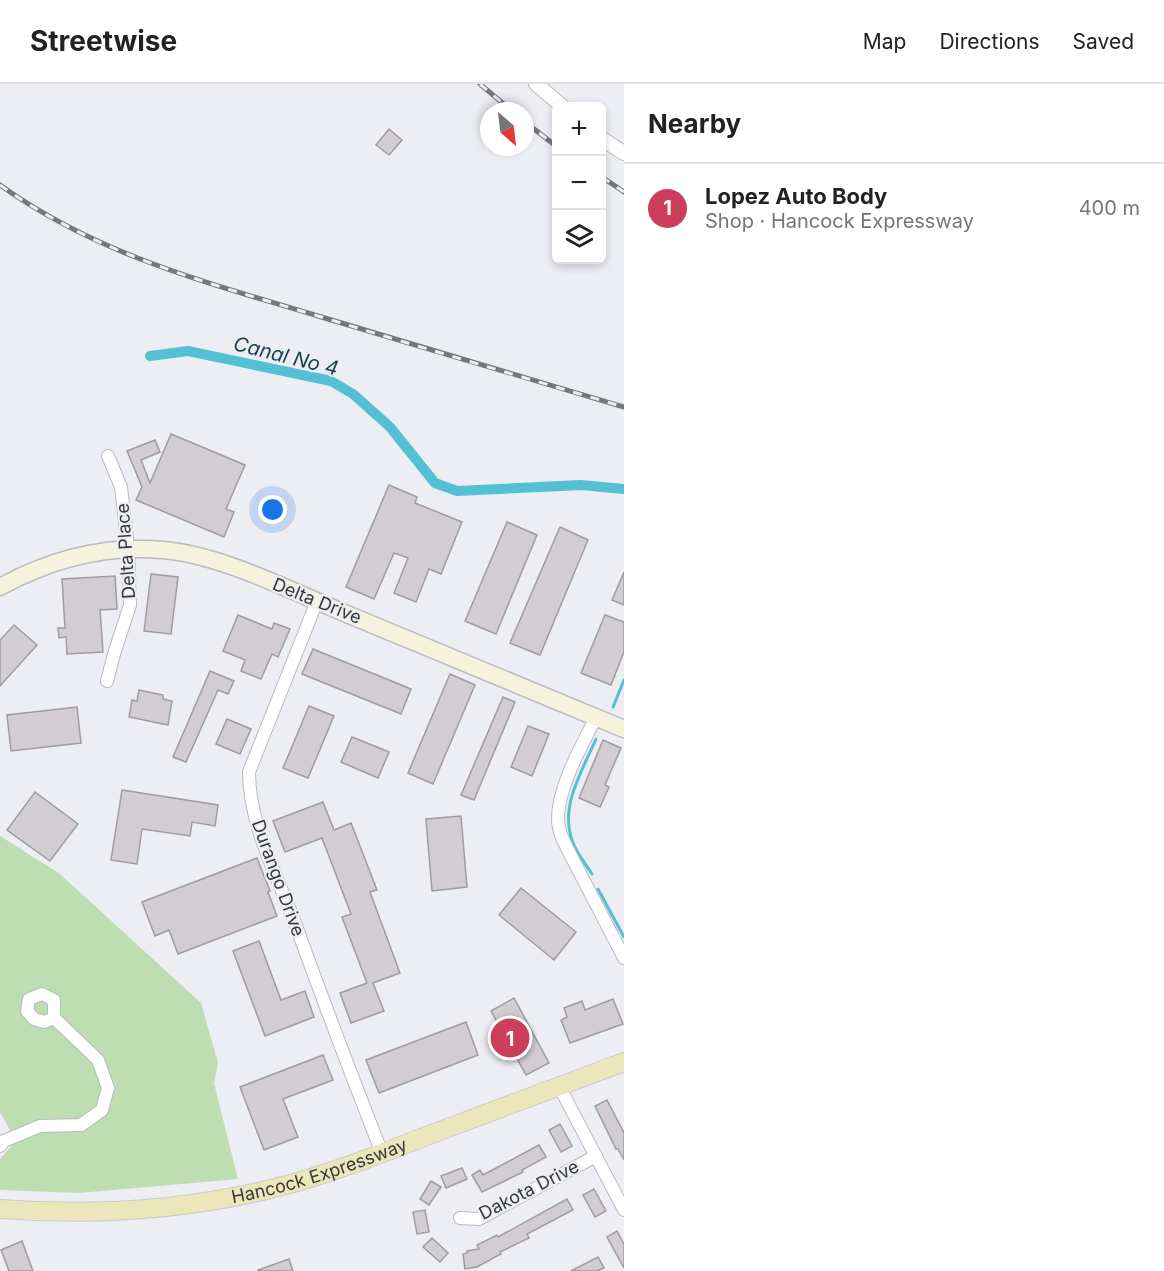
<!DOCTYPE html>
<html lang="en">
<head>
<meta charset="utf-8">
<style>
  :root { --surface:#fff; --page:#f6f6f6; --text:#222; --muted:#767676; --line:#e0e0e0; --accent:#cd3d5c }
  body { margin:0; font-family:Inter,sans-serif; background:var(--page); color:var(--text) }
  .controls { position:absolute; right:18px; top:18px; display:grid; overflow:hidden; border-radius:9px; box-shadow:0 3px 9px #0003 }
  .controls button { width:54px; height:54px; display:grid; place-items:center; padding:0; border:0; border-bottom:2px solid var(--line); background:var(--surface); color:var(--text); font:30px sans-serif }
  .compass { position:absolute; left:480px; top:18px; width:54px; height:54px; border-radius:50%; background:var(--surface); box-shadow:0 3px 9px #0003; rotate:152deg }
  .you { position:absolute; left:273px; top:426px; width:21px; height:21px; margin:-15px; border:4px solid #fff; border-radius:50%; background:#1a73e8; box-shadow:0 0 0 9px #1a73e833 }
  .badge { display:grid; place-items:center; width:39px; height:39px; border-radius:50%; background:var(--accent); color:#fff; font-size:20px; font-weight:700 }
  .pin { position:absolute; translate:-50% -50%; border:3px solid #fff; box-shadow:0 2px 6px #0006 }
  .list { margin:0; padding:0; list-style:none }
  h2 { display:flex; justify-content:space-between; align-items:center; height:78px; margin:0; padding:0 24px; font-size:26px }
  h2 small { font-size:20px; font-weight:400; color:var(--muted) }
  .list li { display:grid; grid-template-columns:39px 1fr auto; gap:18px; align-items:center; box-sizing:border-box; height:90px; padding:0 24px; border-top:2px solid var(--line) }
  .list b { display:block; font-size:22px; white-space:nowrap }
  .list p { margin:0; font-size:20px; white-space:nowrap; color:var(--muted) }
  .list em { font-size:20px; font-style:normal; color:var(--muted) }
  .icon { flex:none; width:33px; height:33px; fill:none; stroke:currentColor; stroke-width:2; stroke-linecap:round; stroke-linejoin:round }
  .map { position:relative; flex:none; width:624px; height:1187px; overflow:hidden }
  header { display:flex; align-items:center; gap:36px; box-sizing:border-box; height:84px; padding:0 30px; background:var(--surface); border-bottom:2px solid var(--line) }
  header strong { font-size:28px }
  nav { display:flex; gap:33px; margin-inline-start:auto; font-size:21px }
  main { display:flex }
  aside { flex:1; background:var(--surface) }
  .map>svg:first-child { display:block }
  .green { fill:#bcdeb0 }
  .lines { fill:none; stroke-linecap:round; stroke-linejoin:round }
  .stream { stroke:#54c0d4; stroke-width:3 }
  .canal { stroke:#54c0d4; stroke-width:10 }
  .building { fill:#d1cdd1; stroke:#9f9ca0; stroke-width:1.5 }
  .minor-casing { stroke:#b8babe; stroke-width:14 }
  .tertiary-casing { stroke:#b8babe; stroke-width:16 }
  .secondary-casing { stroke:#b8babe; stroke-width:19 }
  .primary-casing { stroke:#cbcbcc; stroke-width:20 }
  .minor { stroke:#fff; stroke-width:12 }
  .tertiary { stroke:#fff; stroke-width:14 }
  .secondary { stroke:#f5f3dd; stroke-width:16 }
  .primary { stroke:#ece6bb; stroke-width:18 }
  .rail-casing { stroke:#76777a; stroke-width:5 }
  .rail { stroke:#eceef3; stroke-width:3; stroke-dasharray:9; stroke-linecap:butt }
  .labels { text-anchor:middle; stroke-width:4.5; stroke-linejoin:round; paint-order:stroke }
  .street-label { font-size:18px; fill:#373839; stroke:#eceef3 }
  .water-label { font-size:20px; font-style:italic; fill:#14444d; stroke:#eceef3 }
</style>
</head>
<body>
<header>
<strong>Streetwise</strong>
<nav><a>Map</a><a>Directions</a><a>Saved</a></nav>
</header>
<main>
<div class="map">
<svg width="624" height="1187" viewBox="0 0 624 1187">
  <rect width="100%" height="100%" fill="#eceef3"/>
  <!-- green -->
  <polygon class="green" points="0,752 60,790 201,919 218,979 214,999 238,1095 79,1109 0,1106 0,1075 16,1057 0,1028"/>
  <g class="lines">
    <!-- stream -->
    <g class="stream">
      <polyline points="613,623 624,596"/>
      <path d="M 592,790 C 585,779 574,766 571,753 C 561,720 583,685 596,655"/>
      <polyline points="598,805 624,853"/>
    </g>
    <!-- canal -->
    <polyline class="canal" points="150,272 188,267 331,297 353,310 390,343 435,399 457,407 581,401 624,405"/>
  </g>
  <!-- building -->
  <g class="building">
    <polygon points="389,45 402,56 389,71 376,61"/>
    <polygon points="171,350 245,381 226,425 234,428 224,453 136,416 142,403 127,367 155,356 160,368 141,376 150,399"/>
    <polygon points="389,401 417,413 415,419 462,438 441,490 429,485 416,518 394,509 408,474 394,469 374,515 346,503"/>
    <polygon points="507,438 537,451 496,550 465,537"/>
    <polygon points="560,443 588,456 540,571 510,559"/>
    <polygon points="624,488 624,521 612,516"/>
    <polygon points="151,490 178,493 171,550 144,547"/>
    <polygon points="115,492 117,525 100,526 103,568 67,570 66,553 59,554 58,544 65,544 62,495"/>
    <polygon points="238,531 272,545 274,539 290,545 278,573 272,570 261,595 241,587 245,576 223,567"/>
    <polygon points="605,531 624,538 624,568 611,601 581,589"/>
    <polygon points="14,541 37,561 0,602 0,556"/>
    <polygon points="313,565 411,605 401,630 302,590"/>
    <polygon points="210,587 234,597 228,610 218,606 186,678 173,673"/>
    <polygon points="450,590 475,601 433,700 408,689"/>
    <polygon points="139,606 163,611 163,615 172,617 168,641 129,633 132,616 137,617"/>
    <polygon points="503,613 515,618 474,716 461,711"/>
    <polygon points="309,622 334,632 308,694 283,684"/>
    <polygon points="77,623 81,659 11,667 7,631"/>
    <polygon points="227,635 251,645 240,670 216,660"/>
    <polygon points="528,642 549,650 532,692 511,683"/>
    <polygon points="352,653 389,668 378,694 341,678"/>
    <polygon points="603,656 621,664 605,701 609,703 600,723 579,714"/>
    <polygon points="122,706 218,721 215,742 192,738 190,752 142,745 137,780 111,776"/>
    <polygon points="35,708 78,740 50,777 7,746"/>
    <polygon points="323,718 334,746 351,739 377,806 370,808 400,889 373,899 384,927 351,939 340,909 367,899 342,833 351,830 322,754 285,768 273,737"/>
    <polygon points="461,732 467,803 432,807 426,735"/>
    <polygon points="257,774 270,807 268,808 277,832 178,870 169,846 155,852 142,818"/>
    <polygon points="521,804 576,848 554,876 499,831"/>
    <polygon points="259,857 281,916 305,907 314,933 265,952 233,867"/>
    <polygon points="514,914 549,979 526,991 491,927"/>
    <polygon points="613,915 623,940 570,959 561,936 567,933 564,924 582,917 585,926"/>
    <polygon points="466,938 478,971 379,1009 366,976"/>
    <polygon points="323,971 333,996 283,1015 298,1053 264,1066 240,1003"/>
    <polygon points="607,1016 624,1049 624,1076 618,1065 616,1065 595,1022"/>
    <polygon points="560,1040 572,1062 561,1068 549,1046"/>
    <polygon points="539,1061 546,1073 522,1086 523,1088 482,1108 472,1091 480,1086 483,1091"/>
    <polygon points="462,1084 467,1095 446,1104 441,1092"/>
    <polygon points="431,1097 441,1103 429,1121 420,1115"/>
    <polygon points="594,1105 606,1127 595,1133 583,1111"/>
    <polygon points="567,1115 573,1126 527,1150 529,1154 500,1168 501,1170 477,1183 465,1185 463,1170 467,1169 467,1167 479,1165 477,1161 497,1151 498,1153"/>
    <polygon points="425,1126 429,1148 417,1150 413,1128"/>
    <polygon points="617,1147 624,1160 624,1184 607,1153"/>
    <polygon points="432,1154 448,1169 440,1178 423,1163"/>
    <polygon points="22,1157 33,1187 9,1187 1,1166"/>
    <polygon points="598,1173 604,1184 597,1187 571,1187"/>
    <polygon points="289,1175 293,1187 258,1187 258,1186"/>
  </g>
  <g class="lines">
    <!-- minor casing -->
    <g class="minor-casing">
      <g id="minor">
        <path d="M 317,517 L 249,688 C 249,740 277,791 295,839 C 323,916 352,993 382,1069"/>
        <polyline points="107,597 114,570 130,521 128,464 121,403 108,372"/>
        <path d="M 596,633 C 582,662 558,702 558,735 C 558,746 563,756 568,766 L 624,874"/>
        <polygon points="42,910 54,916 54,934 44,938 34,935 27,927 29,915"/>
        <polyline points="559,1002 624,1126"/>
        <polyline points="0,1062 4,1057 40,1042 81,1041 102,1026 108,1004 98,976 54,934"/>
        <polyline points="460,1134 479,1135 596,1072"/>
      </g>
    </g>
    <!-- tertiary casing -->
    <g class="tertiary-casing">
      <g id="tertiary">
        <polyline points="536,0 562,22"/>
        <polyline points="602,55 624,69"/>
      </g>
    </g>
    <!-- secondary casing -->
    <g class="secondary-casing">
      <path id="secondary" d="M 0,503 C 49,476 105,461 162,466 C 219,470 289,506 342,528 C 436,567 530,606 624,645"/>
    </g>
    <!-- primary casing -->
    <g class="primary-casing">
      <g id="primary">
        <path id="s1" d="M 0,1125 C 91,1132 185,1126 275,1104 C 327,1091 378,1071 429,1051 C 494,1027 559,1002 624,978"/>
      </g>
    </g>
    <!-- minor -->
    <use href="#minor" class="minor"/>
    <!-- tertiary -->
    <use href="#tertiary" class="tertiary"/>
    <!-- secondary -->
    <use href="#secondary" class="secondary"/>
    <!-- primary -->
    <use href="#primary" class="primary"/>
    <!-- rail casing -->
    <g class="rail-casing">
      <g id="rail">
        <polyline points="480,0 512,27"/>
        <polyline points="525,38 556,62"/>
        <polyline points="602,93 624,108"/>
        <path d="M 0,101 C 98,171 205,198 318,232 C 420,263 522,293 624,323"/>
      </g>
    </g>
    <!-- rail -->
    <use href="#rail" class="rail"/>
  </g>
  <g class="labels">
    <!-- street labels -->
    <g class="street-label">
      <text transform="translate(126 467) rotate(-94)" y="6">Delta Place</text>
      <text transform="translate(317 517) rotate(22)" y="6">Delta Drive</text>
      <text transform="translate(278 794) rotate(70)" y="6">Durango Drive</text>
      <text dy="6" stroke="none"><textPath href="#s1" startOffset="324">Hancock Expressway</textPath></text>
      <text transform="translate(529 1106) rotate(-27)" y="6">Dakota Drive</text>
    </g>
    <!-- water labels -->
    <g class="water-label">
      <text transform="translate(286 272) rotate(14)" y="7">Canal No 4</text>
    </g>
  </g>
</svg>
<div class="controls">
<button>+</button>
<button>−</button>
<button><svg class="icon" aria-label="layers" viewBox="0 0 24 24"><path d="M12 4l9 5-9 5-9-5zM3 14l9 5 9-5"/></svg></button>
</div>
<svg class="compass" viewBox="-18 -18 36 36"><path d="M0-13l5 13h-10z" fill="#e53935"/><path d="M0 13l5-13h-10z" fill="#767676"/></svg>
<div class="you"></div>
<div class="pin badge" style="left:510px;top:954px">1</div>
</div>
<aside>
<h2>Nearby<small></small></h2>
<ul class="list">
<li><span class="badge">1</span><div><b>Lopez Auto Body</b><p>Shop · Hancock Expressway</p></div><em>400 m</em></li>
</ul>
</aside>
</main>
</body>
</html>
